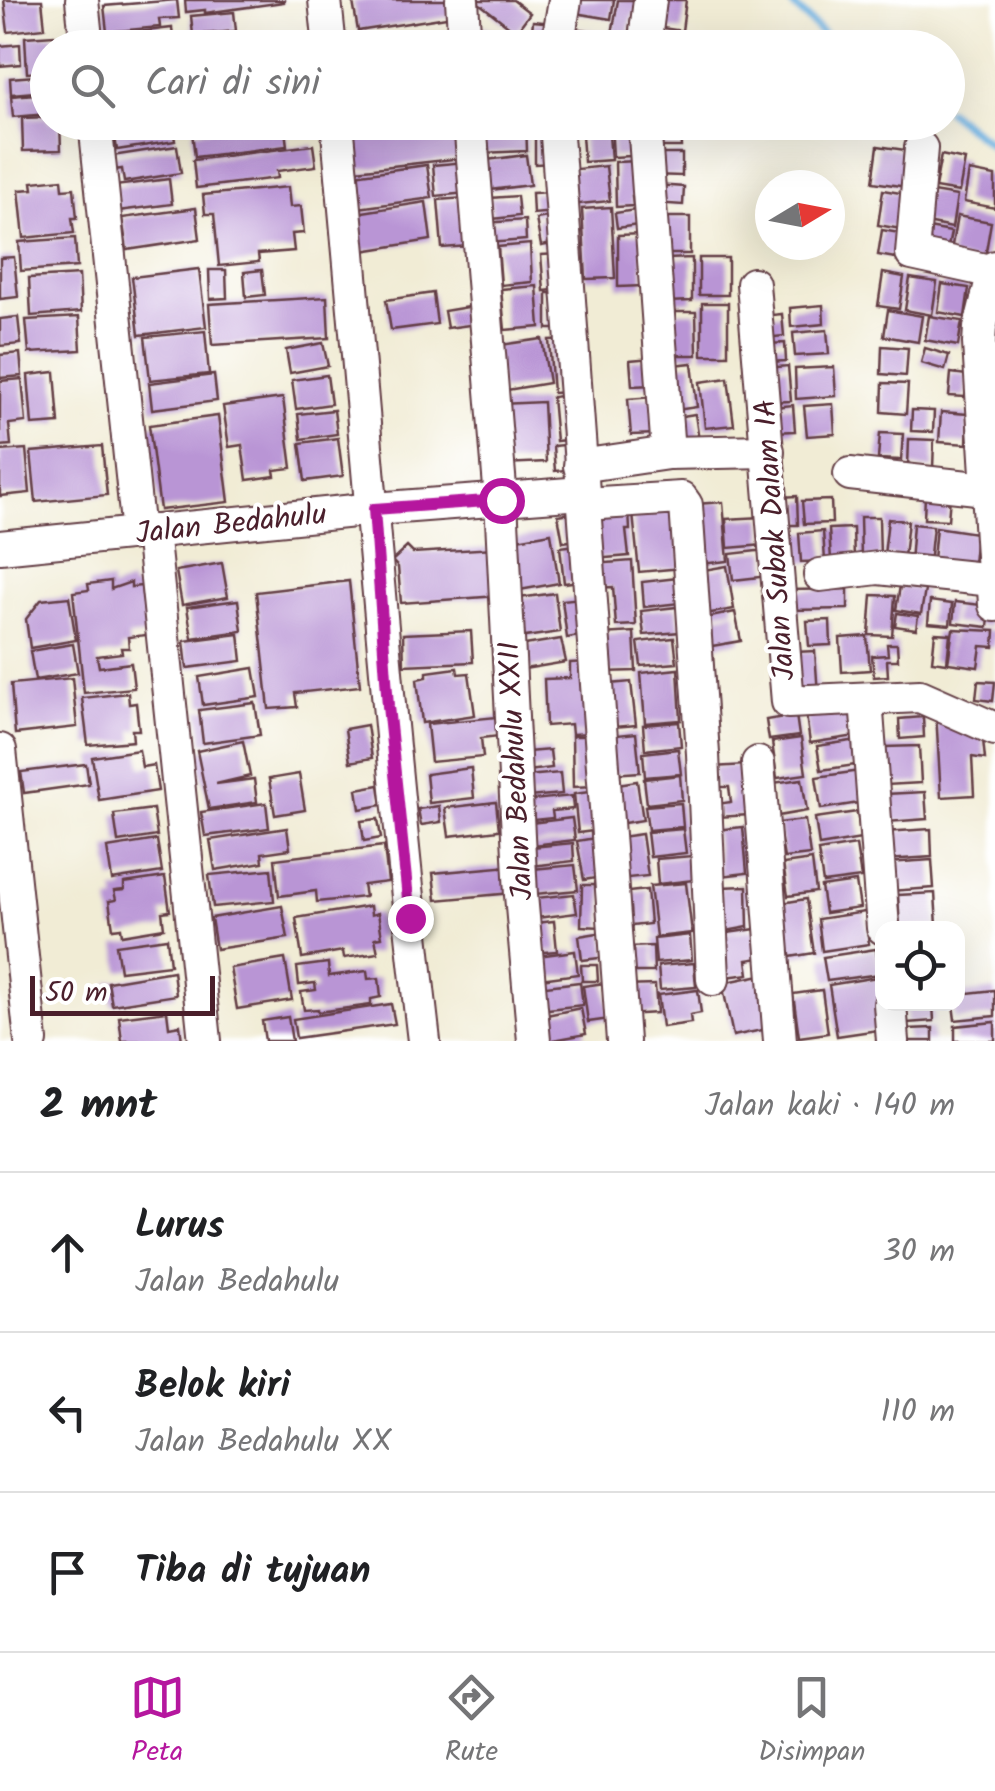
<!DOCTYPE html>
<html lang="id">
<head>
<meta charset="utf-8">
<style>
  :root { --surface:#fff; --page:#f2f2f2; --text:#202124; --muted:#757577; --line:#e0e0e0; --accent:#b5179e }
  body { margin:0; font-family:Kalam,sans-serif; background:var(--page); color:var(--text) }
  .controls { position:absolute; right:30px; bottom:30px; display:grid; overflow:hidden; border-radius:20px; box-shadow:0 10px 40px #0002 }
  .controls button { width:90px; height:90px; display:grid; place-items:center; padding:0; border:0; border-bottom:2px solid var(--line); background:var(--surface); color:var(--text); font:50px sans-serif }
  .compass { position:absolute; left:755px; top:170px; width:90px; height:90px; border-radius:50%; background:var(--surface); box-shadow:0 10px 40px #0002; rotate:80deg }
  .scale { position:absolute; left:30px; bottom:25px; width:185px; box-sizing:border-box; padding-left:10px; border:5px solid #4a1f2b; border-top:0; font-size:28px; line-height:35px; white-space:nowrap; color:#4a1f2b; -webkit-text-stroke:8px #fff; paint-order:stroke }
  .stop { position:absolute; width:30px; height:30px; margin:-22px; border:8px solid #b5179e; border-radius:50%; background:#fff }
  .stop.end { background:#b5179e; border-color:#fff; box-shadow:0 2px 10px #0008 }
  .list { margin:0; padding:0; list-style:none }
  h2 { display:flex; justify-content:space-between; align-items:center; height:130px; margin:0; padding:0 40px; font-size:42px }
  h2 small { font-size:32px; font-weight:400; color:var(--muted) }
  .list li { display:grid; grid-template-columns:65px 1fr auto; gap:30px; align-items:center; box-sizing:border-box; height:160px; padding:0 40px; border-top:2px solid var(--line) }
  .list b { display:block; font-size:38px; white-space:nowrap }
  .list p { margin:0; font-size:32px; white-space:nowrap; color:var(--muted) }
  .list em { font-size:32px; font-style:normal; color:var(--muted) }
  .icon { flex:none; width:55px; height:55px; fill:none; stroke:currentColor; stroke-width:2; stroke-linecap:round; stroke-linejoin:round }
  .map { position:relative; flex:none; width:995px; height:1041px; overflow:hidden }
  .search { position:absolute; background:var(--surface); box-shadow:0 10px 40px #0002; left:30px; right:30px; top:30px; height:110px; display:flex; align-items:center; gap:25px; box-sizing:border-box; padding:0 35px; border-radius:55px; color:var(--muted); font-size:38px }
  .sheet { height:610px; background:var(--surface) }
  nav { display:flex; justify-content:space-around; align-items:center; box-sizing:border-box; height:140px; border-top:2px solid var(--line); background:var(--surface); font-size:28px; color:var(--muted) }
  nav a { display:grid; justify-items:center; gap:5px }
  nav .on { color:var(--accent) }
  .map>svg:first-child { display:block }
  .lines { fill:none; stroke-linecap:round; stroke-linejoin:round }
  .stream { stroke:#6ab1e1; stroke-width:8 }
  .building { fill:#b995d5 }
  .minor-casing { stroke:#633e44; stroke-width:36 }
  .minor { stroke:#fff; stroke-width:32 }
  .route { stroke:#b5179e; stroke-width:12 }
  .labels { text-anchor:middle; stroke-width:8; stroke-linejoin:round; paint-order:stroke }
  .street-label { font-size:30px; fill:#4a1f2b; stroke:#fff }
</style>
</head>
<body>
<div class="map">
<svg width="995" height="1041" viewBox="0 0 995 1041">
  <rect width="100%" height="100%" fill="#fff"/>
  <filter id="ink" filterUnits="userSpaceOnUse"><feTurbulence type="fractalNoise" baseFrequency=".01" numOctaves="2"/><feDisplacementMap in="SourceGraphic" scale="20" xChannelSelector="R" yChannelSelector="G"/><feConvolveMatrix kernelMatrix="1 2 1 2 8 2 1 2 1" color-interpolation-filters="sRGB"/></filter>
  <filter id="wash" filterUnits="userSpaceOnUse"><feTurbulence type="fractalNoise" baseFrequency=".0048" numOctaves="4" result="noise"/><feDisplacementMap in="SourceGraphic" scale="40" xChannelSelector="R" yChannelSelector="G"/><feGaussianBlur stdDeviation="2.25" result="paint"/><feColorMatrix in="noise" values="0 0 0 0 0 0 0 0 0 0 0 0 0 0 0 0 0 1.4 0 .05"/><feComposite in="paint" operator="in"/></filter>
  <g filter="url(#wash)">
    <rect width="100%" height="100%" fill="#f1ecd5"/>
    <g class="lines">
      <!-- stream -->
      <g class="stream">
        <polyline points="788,0 827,38 840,48"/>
        <polyline points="948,111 995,148"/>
      </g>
    </g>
    <g id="blocks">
      <!-- building -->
      <g class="building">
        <polygon points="4,0 42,0 45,28 8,32"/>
        <polygon points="177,0 179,18 159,19 160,27 107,32 104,6"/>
        <polygon points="185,0 284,0 284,2 205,13 205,10 186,12"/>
        <polygon points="365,0 450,0 453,16 358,31 353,2"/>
        <polygon points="475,0 513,0 530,13 516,32"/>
        <polygon points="571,0 614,0 611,19 569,12"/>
        <polygon points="618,0 643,0 631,19 628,37 612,34"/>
        <polygon points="654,0 686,0 682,31 656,27"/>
        <polygon points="234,12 236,31 193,35 191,16"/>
        <polygon points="533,21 554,23 551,48 530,48"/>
        <polygon points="478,25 527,39 525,48 472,48"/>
        <polygon points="567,27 607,33 605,48 565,48"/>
        <polygon points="172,28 174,48 113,48 111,35"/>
        <polygon points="650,32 683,40 681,48 646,48"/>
        <polygon points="54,35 55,48 48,48 48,72 27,73 25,37"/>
        <polygon points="20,44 21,64 0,66 0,46"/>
        <polygon points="48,75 48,91 11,94 10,78"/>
        <polygon points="48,93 48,114 13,117 11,96"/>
        <polygon points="48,117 48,122 60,122 61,150 23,151 22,118"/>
        <polygon points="172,122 175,141 117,150 113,123"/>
        <polygon points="268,122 284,122 287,146 195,157 192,132"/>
        <polygon points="362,122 459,122 463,158 347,171 342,125"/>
        <polygon points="480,122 526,122 527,151 482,153"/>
        <polygon points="581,122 608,122 611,160 584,162"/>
        <polygon points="611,122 636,122 631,156 613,157"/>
        <polygon points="648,122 677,122 677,127 680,127 681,147 648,147"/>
        <polygon points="535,130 553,130 553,163 535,164"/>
        <polygon points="313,145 316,166 277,171 278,178 196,188 193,160"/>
        <polygon points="177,146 181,173 124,182 122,169 114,170 112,156"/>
        <polygon points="878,146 912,151 907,187 873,182"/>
        <polygon points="651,154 682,154 682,176 651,175"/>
        <polygon points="526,155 530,185 482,191 478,161"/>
        <polygon points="941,155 965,160 959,192 935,188"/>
        <polygon points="640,161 641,196 632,196 633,206 616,207 615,162"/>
        <polygon points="465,162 467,193 436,196 433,165"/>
        <polygon points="427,165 432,198 358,208 354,175"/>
        <polygon points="606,166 610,201 570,205 566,170"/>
        <polygon points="969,171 995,176 995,208 964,202"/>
        <polygon points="62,179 63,189 74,188 77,218 72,218 74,233 24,238 19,190 33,189 32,182"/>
        <polygon points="169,179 172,204 118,211 115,186"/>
        <polygon points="656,185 684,187 683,205 655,203"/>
        <polygon points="288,187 290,207 301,206 304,233 292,234 294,251 258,254 259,262 219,266 214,214 205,214 203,195"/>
        <polygon points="883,190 906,194 901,229 878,225"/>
        <polygon points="927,191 957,196 952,228 922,222"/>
        <polygon points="553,192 554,212 533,214 532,193"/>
        <polygon points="517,196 519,216 492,219 490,198"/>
        <polygon points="465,198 469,246 442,248 438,200"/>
        <polygon points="426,202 431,240 356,252 350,214"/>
        <polygon points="611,207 615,278 586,279 582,209"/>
        <polygon points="196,208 200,239 127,250 122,218"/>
        <polygon points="636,210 638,225 617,228 615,213"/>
        <polygon points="553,216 558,243 541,246 536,219"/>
        <polygon points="957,216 991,222 984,263 950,257"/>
        <rect x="663" y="217" width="27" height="37"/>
        <polygon points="525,220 526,240 487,243 485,223"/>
        <polygon points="923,227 951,232 946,257 919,252"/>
        <polygon points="882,230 905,234 901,259 878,255"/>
        <polygon points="642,234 643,286 618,287 618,235"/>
        <polygon points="75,238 77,267 21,271 19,242"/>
        <polygon points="530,244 532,282 501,285 498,247"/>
        <polygon points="559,254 562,289 544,291 541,255"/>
        <polygon points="14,257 18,297 0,299 0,258"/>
        <polygon points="692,258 692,301 666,302 666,259"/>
        <rect x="699" y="258" width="29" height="37"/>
        <polygon points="199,269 206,327 139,335 132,277"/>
        <polygon points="209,270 226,270 227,298 210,299"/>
        <polygon points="262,270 265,295 246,297 244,272"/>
        <polygon points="883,273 904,277 899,309 878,306"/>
        <polygon points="79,275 81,312 31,316 29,278"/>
        <polygon points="910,278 937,282 932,315 905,310"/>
        <polygon points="942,284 969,288 965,317 938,312"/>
        <polygon points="537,286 540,327 505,330 501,289"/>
        <polygon points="433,293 437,324 391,330 386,300"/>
        <rect x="547" y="293" width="19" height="36"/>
        <polygon points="327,297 329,338 212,345 209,304"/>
        <rect x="702" y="303" width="26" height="52"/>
        <polygon points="823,305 824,324 791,327 790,308"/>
        <polygon points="474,306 477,324 447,328 444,311"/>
        <polygon points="888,310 922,316 918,342 884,336"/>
        <polygon points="668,312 696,312 697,355 668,355"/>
        <polygon points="782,314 784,336 765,338 763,316"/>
        <polygon points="929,316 962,321 958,346 925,340"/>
        <polygon points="18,317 21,344 0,346 0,319"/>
        <polygon points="79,317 81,350 29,353 26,320"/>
        <polygon points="827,330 829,354 795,356 793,333"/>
        <polygon points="205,331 209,374 150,380 145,337"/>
        <polygon points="542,339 549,383 501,391 494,346"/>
        <polygon points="566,339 569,392 553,393 549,340"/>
        <polygon points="323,343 328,366 290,373 286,350"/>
        <polygon points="785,343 786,361 768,362 767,344"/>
        <polygon points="882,346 908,348 906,376 881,374"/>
        <polygon points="925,348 949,355 945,370 921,363"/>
        <polygon points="20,353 22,376 0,378 0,355"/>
        <polygon points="652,358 654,385 632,386 630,360"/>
        <polygon points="692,363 697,407 669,411 664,366"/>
        <polygon points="788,366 791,401 769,402 766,368"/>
        <polygon points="834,367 836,396 796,399 795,369"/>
        <polygon points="55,372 59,423 32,425 28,375"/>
        <polygon points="951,373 967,375 965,397 949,396"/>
        <polygon points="214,375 217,401 152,409 149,383"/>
        <polygon points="327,375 331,404 296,409 292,380"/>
        <polygon points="728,378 734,425 705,428 700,382"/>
        <polygon points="22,379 26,422 9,424 11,445 0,446 0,381"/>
        <polygon points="883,383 908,384 906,414 882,412"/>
        <polygon points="570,395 575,439 556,441 552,397"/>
        <polygon points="653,397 656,434 631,435 628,399"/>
        <polygon points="283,398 292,468 274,470 275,476 247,480 242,445 229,447 223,406"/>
        <polygon points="543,402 546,462 503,464 500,404"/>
        <polygon points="833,404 835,434 807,436 804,406"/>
        <polygon points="793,405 795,431 774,432 773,407"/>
        <polygon points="334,410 337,434 301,439 298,414"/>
        <polygon points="912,410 934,411 933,432 911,431"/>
        <polygon points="941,412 968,414 967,444 939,442"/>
        <polygon points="695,414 699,441 674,444 670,418"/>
        <polygon points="218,416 229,502 160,510 149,425"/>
        <polygon points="880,433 903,434 901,460 878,459"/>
        <polygon points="338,438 343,476 305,481 300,443"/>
        <polygon points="909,439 934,440 933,469 908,467"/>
        <polygon points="575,444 577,469 555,471 553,446"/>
        <polygon points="102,446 107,495 36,502 31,452"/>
        <polygon points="26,449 30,493 0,496 0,451"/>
        <polygon points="925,495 950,497 948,520 924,519"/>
        <polygon points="797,496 798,525 783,525 782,497"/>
        <polygon points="831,500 832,523 804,524 802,501"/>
        <polygon points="723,502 728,561 700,564 696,504"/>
        <polygon points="676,510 681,568 639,572 633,514"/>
        <polygon points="629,511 630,530 626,530 629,556 594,559 590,515"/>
        <polygon points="578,512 583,539 563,542 558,515"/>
        <polygon points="762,517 764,545 728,548 726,519"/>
        <polygon points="860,517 879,517 880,558 861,558"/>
        <polygon points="888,519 908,521 904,557 884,555"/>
        <polygon points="913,524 933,526 929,565 910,563"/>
        <polygon points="936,527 976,533 972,574 933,560"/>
        <polygon points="853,528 854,559 831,560 829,529"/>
        <polygon points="823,531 825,561 801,562 799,533"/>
        <polygon points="551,533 559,583 514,591 506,541"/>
        <polygon points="577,545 580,581 564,583 560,547"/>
        <polygon points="407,547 413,553 494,548 498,596 401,603 398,567 392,561"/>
        <polygon points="766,550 769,576 733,580 730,554"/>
        <polygon points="632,561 636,625 616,626 613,587 595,588 594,564"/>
        <polygon points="222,563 228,597 182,605 176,571"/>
        <polygon points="727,566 734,609 705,614 698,571"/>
        <polygon points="678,578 680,603 644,607 642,582"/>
        <polygon points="111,581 111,589 131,582 131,587 141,586 147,635 128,637 129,648 121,648 122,653 97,656 99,667 131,663 134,688 84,693 73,592 89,590 88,584"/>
        <polygon points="349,581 360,686 295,693 297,707 269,709 256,592"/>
        <polygon points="900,586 925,590 921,614 896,610"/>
        <polygon points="848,589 848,609 788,610 788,590"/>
        <polygon points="555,593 560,632 518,638 512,599"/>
        <polygon points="872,595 895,596 892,636 869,635"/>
        <polygon points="69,597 76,640 30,648 26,619 41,600"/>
        <polygon points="581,598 585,635 567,638 562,600"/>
        <polygon points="238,600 242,631 192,638 187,607"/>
        <polygon points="930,601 952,604 950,625 928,623"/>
        <polygon points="955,602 990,606 988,627 953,623"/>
        <polygon points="677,607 680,632 644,635 641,611"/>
        <polygon points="735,612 741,641 712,646 706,618"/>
        <polygon points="897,613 918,616 916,629 895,626"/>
        <polygon points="830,620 831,645 809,646 807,621"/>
        <polygon points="953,629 995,631 994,647 981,646 978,667 948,663"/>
        <polygon points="471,631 473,662 404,665 403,634"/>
        <polygon points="634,632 636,671 603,672 602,634"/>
        <polygon points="935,633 950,634 947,663 932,661"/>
        <polygon points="239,634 242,661 187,668 184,641"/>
        <polygon points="867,636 870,670 842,672 840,638"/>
        <polygon points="674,638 677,663 641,666 638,642"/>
        <polygon points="561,639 566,662 518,670 513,647"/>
        <polygon points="73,644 78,673 35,680 30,651"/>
        <polygon points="887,644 897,644 898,660 887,660 888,676 874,677 872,656 888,655"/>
        <polygon points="815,651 818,695 797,696 795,652"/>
        <polygon points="587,662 591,733 572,734 571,724 546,726 544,679 570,678 570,663"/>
        <polygon points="254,668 259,697 203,705 199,677"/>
        <polygon points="457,668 458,674 469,673 475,715 422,723 417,679 427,677 427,672"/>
        <polygon points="678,669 681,720 645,723 641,673"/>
        <polygon points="72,678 77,727 15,734 11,684"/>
        <polygon points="978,681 995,682 993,701 976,699"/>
        <polygon points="631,682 636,725 614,727 610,684"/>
        <polygon points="128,693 129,704 136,703 139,730 132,730 133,741 88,745 82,698"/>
        <polygon points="255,703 260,735 203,743 199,710"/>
        <polygon points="852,709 856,736 810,743 806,715"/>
        <polygon points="936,713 982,730 985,759 972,757 974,795 941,797"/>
        <polygon points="796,715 799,736 769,740 766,720"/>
        <polygon points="506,716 508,735 481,738 483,757 431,762 427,724"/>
        <polygon points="923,717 924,737 900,739 899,719"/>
        <polygon points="679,722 681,746 645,750 643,725"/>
        <polygon points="367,725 372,758 350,762 345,729"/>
        <polygon points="636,733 640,772 611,774 607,736"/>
        <polygon points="572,736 594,736 595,786 573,787"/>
        <polygon points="801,738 806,774 777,778 772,742"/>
        <polygon points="858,740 862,764 821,770 817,746"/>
        <polygon points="243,741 250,776 216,784 254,779 257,802 209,809 197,751"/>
        <polygon points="919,746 921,783 886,785 884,747"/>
        <polygon points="678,749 681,774 645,777 643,753"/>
        <polygon points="139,750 142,767 154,765 158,791 99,800 92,757"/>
        <polygon points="550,750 552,768 518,772 516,753"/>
        <polygon points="86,764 89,784 24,793 21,772"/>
        <polygon points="746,765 749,815 718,817 717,804 731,802 729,787 715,787 713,767"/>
        <polygon points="471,768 474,798 429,803 426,774"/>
        <polygon points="860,771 865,802 821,809 816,777"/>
        <polygon points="560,773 562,794 528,797 526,776"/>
        <polygon points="299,774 305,810 275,815 269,779"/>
        <polygon points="680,775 682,800 647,804 644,779"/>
        <polygon points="802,779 807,811 778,816 773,783"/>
        <polygon points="637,781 643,820 617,824 611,785"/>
        <polygon points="379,785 382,805 360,809 357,789"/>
        <polygon points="597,791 601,830 578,833 574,794"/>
        <polygon points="925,792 927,819 887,822 885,794"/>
        <polygon points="572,796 573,809 552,811 553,818 524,821 522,801"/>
        <polygon points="496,802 499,830 449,836 445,808"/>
        <polygon points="266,803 269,828 205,836 201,812"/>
        <polygon points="681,803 683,827 648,830 645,806"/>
        <polygon points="439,806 441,822 421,825 418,809"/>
        <polygon points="153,809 157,836 118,842 114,814"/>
        <polygon points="857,812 861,839 819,846 815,818"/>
        <polygon points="572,818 575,840 524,846 522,824"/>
        <polygon points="378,819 381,838 364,841 361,821"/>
        <polygon points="805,820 810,855 784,858 778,823"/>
        <polygon points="743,827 747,873 720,876 715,830"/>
        <polygon points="287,828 290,849 262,853 263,862 215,870 210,840"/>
        <polygon points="683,829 686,853 650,857 647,832"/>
        <polygon points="931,829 932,857 886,860 884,832"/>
        <polygon points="642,834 648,876 618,879 613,838"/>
        <polygon points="601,837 607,876 584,880 577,841"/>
        <polygon points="157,840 162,872 112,880 107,848"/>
        <polygon points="573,843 574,861 523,867 521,848"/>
        <polygon points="856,845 861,878 823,883 818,851"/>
        <polygon points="384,846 388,882 363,885 365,897 317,902 316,891 279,896 275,859"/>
        <polygon points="692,856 694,880 658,884 656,859"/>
        <polygon points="812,860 816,892 788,896 783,864"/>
        <polygon points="932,860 934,888 889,891 888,863"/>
        <polygon points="575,865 578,890 524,895 522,870"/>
        <polygon points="510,866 512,893 436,900 433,873"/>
        <polygon points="271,869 274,901 213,907 209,875"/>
        <polygon points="165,877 170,911 162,912 164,928 122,935 121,928 113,929 109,901 116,900 114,891 124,890 124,883"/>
        <polygon points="856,882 860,908 825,913 821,887"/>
        <polygon points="686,883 692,933 656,937 650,886"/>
        <polygon points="582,885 603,885 602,927 581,926"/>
        <polygon points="747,886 748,927 721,932 720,887"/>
        <polygon points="647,890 650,924 622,927 619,893"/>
        <polygon points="935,893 937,926 900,928 898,895"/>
        <polygon points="574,894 577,913 528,919 526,899"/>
        <polygon points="806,899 814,953 790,957 782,903"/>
        <polygon points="282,906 288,938 216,949 211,918"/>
        <polygon points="370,906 371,915 378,913 382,937 375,938 378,953 344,958 343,951 302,958 296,918"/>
        <polygon points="865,912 869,944 822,951 818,919"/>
        <polygon points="554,921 557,951 530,953 526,924"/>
        <polygon points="756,929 760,958 747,960 749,974 726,977 720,934"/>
        <polygon points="604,932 608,957 582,960 579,936"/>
        <polygon points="690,935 692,960 656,963 654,939"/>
        <polygon points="167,938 170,965 120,971 116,945"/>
        <polygon points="653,946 654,972 628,972 627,947"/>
        <polygon points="876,949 880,974 827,981 823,957"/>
        <polygon points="575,951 578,974 533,980 530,957"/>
        <polygon points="285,959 292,1000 237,1009 230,968"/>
        <polygon points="328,963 329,976 367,971 368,979 379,978 381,997 371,999 371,1005 318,1012 318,1009 304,1010 301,992 316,990 315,983 299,985 297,967"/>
        <polygon points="694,963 696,987 660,990 658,966"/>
        <polygon points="581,965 597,965 598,981 582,981"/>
        <polygon points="173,971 176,995 112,1005 108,982"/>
        <polygon points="761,975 772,1028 733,1036 722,983"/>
        <polygon points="877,977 885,1029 837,1036 829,985"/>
        <polygon points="580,982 583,1005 539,1010 537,987"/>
        <polygon points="605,983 610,1019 588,1022 583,986"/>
        <polygon points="655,985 657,1013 624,1015 622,986"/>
        <polygon points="698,990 701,1013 690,1015 691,1023 662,1027 658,995"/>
        <polygon points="822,990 828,1033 799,1037 793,994"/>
        <polygon points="995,990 995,1016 955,1020 953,1004 958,1004 958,994"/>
        <polygon points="391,1004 395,1024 296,1038 293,1019"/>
        <polygon points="906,1004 933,1004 934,1021 907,1023"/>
        <polygon points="581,1008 586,1034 548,1041 537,1017"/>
        <polygon points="167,1011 169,1027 180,1025 182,1041 122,1041 119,1017"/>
        <polygon points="288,1017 292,1041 265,1041 262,1021"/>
        <polygon points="995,1022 995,1041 955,1041 955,1026"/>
        <polygon points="933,1028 933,1041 908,1041 907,1029"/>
      </g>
    </g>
  </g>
  <g filter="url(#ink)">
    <use href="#blocks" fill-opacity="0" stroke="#633e44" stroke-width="2.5"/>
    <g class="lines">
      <!-- minor casing -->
      <g class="minor-casing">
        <g id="minor">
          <polyline points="82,0 87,48"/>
          <polyline points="325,0 330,48"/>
          <polyline points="462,0 465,48"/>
          <polyline points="557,48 565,0"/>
          <polyline points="644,48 650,0"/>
          <polyline points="95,122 138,533"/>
          <path d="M 337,122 C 366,429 388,735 424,1041"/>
          <polyline points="470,122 501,500 521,895 534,1041"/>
          <polyline points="556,122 623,1041"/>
          <polyline points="644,122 668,453"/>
          <polyline points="921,148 912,254 994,272"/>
          <polyline points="995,267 980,328 979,343 995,605"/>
          <polyline points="753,284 788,702 920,696 995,729"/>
          <polyline points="580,466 668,453 768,451"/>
          <polyline points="850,474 986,489"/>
          <polyline points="584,504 681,498 686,505 703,754 713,979"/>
          <polyline points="152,531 205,1041"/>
          <polyline points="0,547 374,509 582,493"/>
          <polyline points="820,575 878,568 993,580"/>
          <polyline points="866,699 883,928"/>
          <polyline points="0,750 31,1041"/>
          <polyline points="758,763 780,1041"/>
          <polyline points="890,1004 893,1041"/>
        </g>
      </g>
      <!-- minor -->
      <use href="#minor" class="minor"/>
    </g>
  </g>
  <g class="lines" filter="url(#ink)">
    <!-- route -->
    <polyline class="route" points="410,918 388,706 374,509 501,500"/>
  </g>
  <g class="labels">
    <!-- street labels -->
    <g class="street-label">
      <text transform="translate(231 523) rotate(-6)" y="10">Jalan Bedahulu</text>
      <text transform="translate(774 540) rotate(-94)" y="10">Jalan Subak Dalam IA</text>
      <text transform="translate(515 771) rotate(-93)" y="10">Jalan Bedahulu XXII</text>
    </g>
  </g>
</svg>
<div class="controls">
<button><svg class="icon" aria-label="locate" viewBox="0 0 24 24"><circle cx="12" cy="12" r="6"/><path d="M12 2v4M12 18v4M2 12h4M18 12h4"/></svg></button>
</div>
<svg class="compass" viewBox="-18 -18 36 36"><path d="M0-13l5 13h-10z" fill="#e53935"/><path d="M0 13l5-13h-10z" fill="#757577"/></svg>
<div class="scale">50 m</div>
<div class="stop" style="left:501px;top:500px"></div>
<div class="stop end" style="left:410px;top:918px"></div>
<div class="search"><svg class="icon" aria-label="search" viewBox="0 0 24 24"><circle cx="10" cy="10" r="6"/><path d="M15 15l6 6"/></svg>Cari di sini</div>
</div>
<section class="sheet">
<h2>2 mnt<small>Jalan kaki · 140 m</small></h2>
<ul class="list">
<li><svg class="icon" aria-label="ahead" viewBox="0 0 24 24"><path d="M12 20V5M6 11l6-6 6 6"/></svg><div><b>Lurus</b><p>Jalan Bedahulu</p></div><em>30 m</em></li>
<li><svg class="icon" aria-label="left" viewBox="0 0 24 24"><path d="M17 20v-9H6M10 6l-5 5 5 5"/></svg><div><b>Belok kiri</b><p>Jalan Bedahulu XX</p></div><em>110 m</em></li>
<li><svg class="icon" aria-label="arrive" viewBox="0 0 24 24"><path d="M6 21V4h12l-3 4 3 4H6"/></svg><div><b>Tiba di tujuan</b></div></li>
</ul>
</section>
<nav>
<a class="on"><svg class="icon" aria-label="map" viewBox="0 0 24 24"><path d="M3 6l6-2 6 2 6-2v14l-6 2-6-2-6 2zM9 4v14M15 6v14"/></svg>Peta</a>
<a><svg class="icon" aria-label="directions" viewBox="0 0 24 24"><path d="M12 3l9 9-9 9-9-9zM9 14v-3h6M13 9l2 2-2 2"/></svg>Rute</a>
<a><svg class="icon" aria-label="saved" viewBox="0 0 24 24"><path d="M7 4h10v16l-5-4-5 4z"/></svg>Disimpan</a>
</nav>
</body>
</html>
